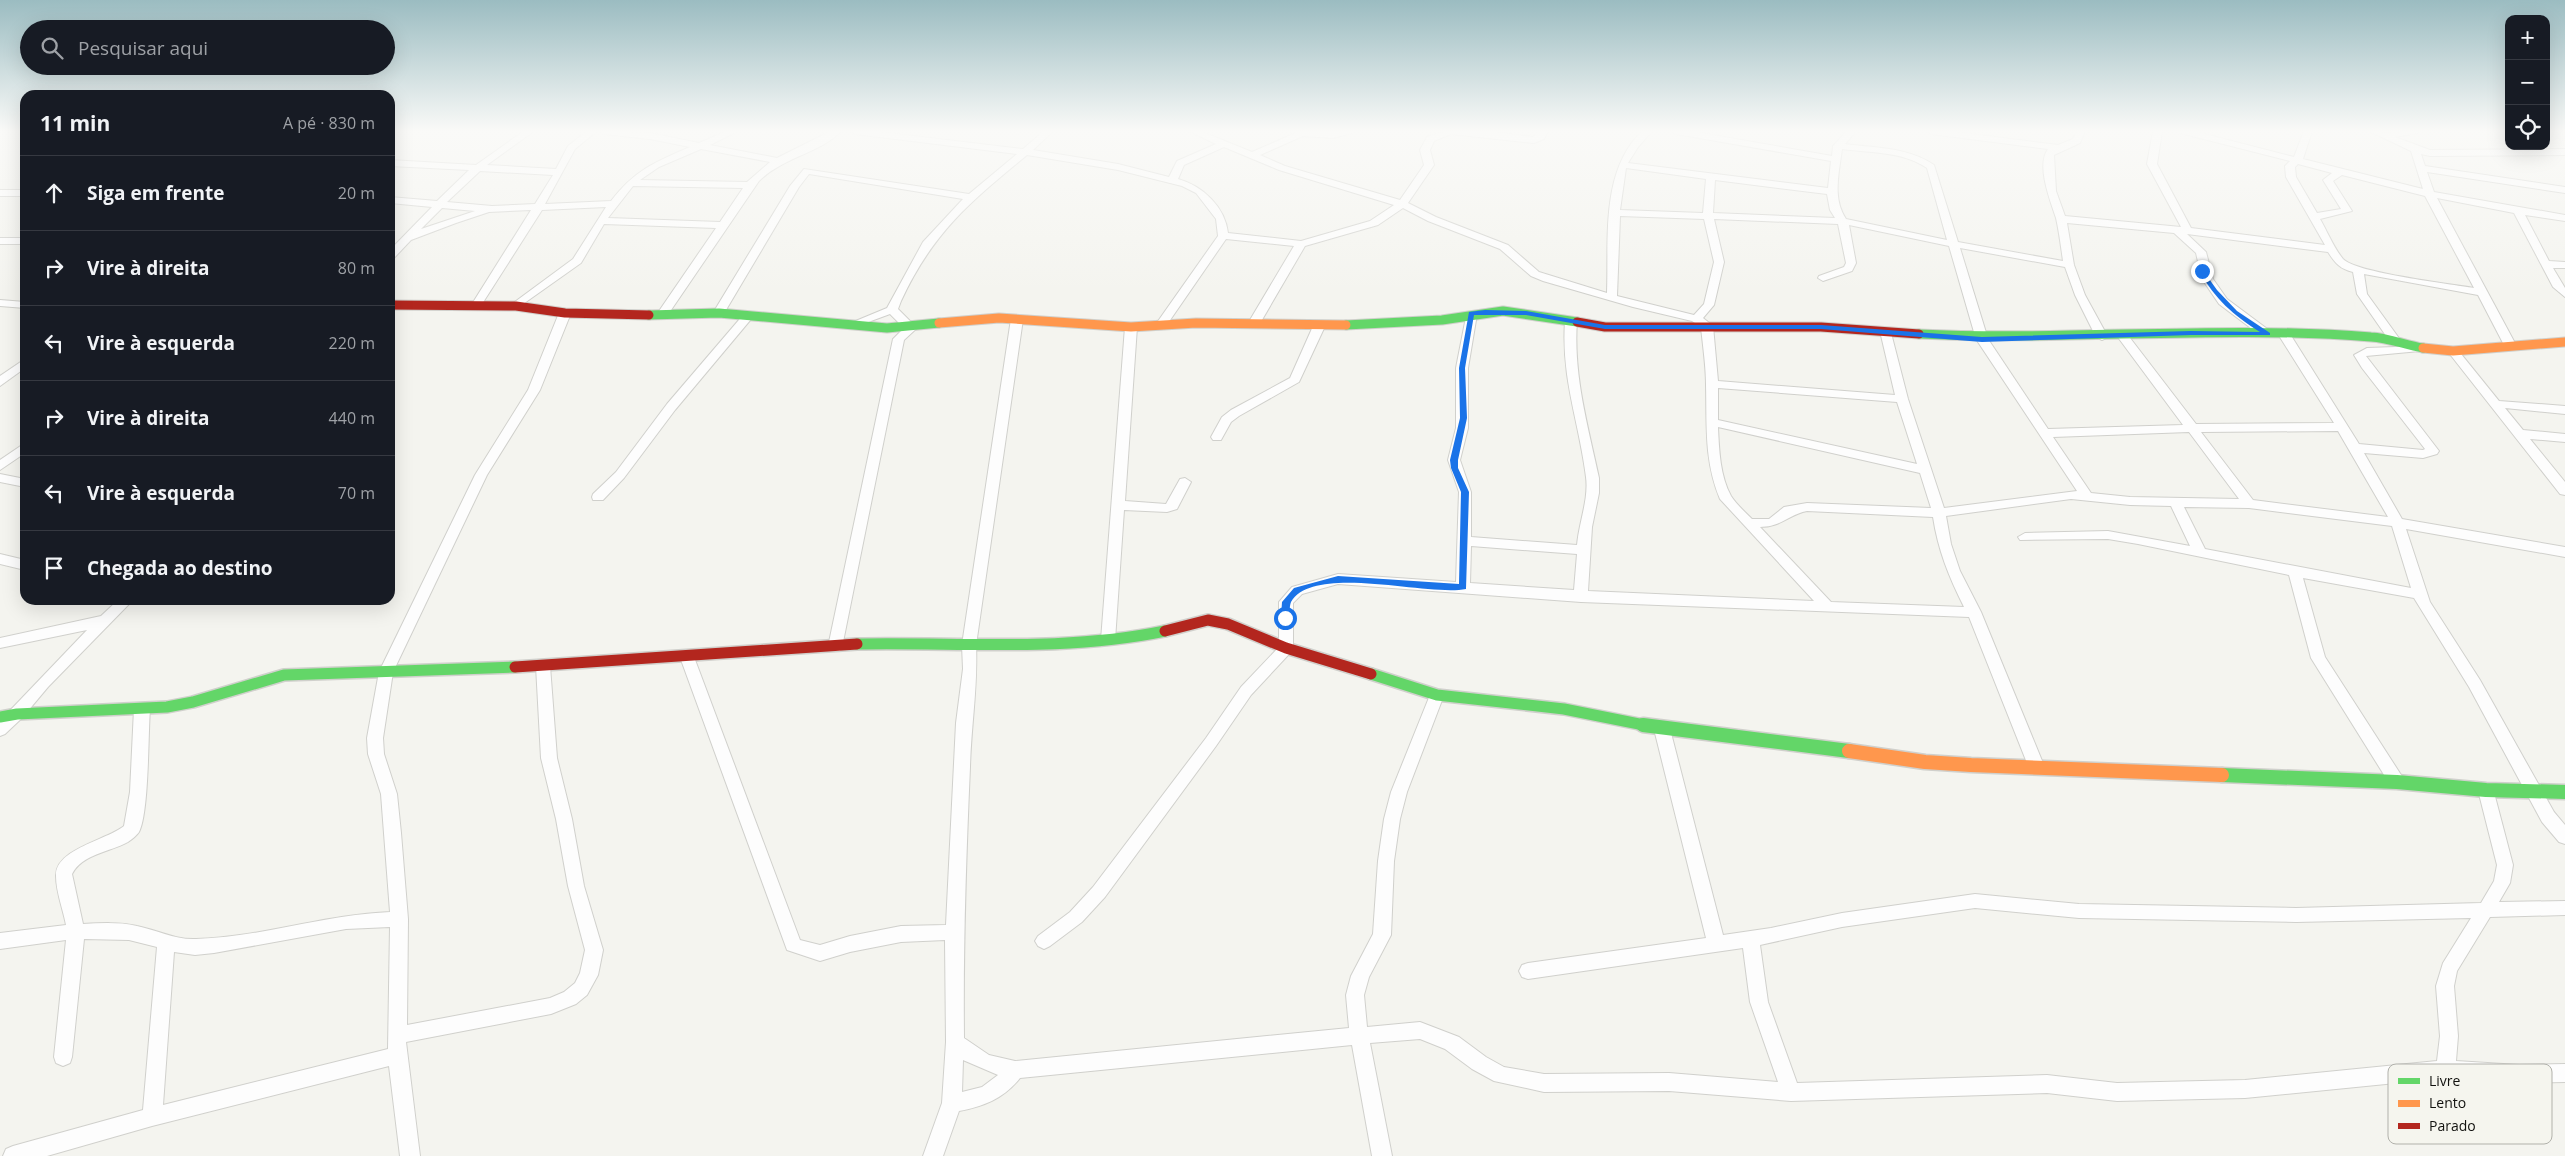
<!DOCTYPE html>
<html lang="pt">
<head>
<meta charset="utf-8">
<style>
  :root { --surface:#171b24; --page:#20242c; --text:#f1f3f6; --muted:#9ea1a6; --line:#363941 }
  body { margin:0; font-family:"Open Sans",sans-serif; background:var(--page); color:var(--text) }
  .controls { position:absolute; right:15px; top:15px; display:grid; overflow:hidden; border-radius:10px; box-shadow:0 5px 20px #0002 }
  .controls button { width:45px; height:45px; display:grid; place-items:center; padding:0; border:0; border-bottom:1px solid var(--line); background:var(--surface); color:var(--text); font:25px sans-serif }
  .stop { position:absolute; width:15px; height:15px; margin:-11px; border:4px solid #1a73e8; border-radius:50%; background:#fff }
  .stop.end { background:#1a73e8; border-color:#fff; box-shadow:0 1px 5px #0008 }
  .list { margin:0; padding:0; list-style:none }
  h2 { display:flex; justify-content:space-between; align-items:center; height:65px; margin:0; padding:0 20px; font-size:21px }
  h2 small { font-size:16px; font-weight:400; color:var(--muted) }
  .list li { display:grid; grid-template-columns:32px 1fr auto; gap:15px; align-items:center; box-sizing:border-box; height:75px; padding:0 20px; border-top:1px solid var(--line) }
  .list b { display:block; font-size:19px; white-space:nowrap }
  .list em { font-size:16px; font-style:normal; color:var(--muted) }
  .icon { flex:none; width:28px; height:28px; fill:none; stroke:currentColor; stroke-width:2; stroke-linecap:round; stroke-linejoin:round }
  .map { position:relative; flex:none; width:2565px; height:1156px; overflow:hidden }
  .search { position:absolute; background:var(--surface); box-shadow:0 5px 20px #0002; left:20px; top:20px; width:375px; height:55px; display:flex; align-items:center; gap:12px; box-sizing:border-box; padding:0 18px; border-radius:28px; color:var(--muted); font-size:19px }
  .panel { position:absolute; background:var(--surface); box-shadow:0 5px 20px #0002; left:20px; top:90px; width:375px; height:515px; border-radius:15px }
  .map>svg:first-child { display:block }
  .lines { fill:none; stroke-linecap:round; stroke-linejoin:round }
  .street-casing { stroke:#d0d0cc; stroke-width:2 }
  .fast-far2-casing { stroke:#d0d0cc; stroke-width:11 }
  .fast-far1-casing { stroke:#d0d0cc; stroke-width:14 }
  .fast-casing { stroke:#d0d0cc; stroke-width:17 }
  .slow-far1-casing { stroke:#d0d0cc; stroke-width:11 }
  .slow-casing { stroke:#d0d0cc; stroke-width:17 }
  .jam-far1-casing { stroke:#d0d0cc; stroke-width:11 }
  .jam-casing { stroke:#d0d0cc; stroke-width:14 }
  .street { fill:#fdfdfd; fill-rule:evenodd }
  .fast-far2 { stroke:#63d668; stroke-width:9 }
  .fast-far1 { stroke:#63d668; stroke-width:11 }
  .fast { stroke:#63d668; stroke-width:14 }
  .slow-far1 { stroke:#ff974d; stroke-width:9 }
  .slow { stroke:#ff974d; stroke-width:14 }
  .jam-far1 { stroke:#b3261e; stroke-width:9 }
  .jam { stroke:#b3261e; stroke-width:11 }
  .route { fill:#1a73e8 }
  .key { fill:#f5f5ee; stroke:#b1b1ab; stroke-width:1 }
  .key-label { font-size:14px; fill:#12120f }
</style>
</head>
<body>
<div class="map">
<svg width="2565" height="1156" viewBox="0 0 2565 1156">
  <rect width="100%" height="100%" fill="#f4f4ef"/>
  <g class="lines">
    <!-- street casing -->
    <g class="street-casing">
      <g id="street">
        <path d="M 524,131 L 534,131 L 487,165 L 556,169 L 568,146 L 587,131 L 597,131 L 575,149 L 545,204 L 611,201 C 635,170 655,162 690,147 L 650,139 L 604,134 L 600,131 L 650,133 L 699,143 L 727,131 L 738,131 L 710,145 L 777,158 L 831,131 L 841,131 C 821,153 783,157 759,181 L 667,316 L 663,317 L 657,314 L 716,228 L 604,224 L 581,263 L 516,309 L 512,308 L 512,304 L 573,259 L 606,207 L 542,210 L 482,304 L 477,307 L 472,304 L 531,210 L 489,212 L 456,223 L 411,240 L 394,258 L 390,259 L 390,250 L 432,207 L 390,203 L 390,197 L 437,201 L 469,170 L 390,166 L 390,160 L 476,165 ZM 701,149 L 770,162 L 747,182 L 640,180 L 659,167 ZM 480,171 L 553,175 L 535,204 L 492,206 L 447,202 ZM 633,186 L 743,188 L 720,222 L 608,218 ZM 442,208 L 475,211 L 421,229 Z"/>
        <path d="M 851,131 L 872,131 L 1023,149 L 1044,131 L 1053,131 L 1033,150 L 1118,164 L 1169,177 L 1177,161 L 1216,144 L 1189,131 L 1200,131 L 1252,152 L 1300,131 L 1353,131 L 1352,133 L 1333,138 L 1303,136 L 1260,155 L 1285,166 L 1400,200 L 1424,165 L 1420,150 L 1427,137 C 1460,124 1498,133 1533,137 L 1540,131 L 1548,131 L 1544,139 L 1534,143 L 1451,134 L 1434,141 L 1430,150 L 1434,165 L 1408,203 L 1436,217 L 1508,245 L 1539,272 L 1607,293 C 1609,239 1600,172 1642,131 L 1652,131 L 1638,147 L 1628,163 L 1828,188 L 1831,161 L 1676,134 L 1671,131 L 1690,131 L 1832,156 L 1833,146 L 1847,131 L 1856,131 L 1845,144 C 1875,148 1908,147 1934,165 L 1958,242 L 2063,261 C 2061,247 2059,231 2056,218 C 2050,200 2036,165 2048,149 L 1931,134 L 1927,131 L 1949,131 L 2058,145 L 2073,139 L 2077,131 L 2085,131 L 2080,143 L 2054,155 L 2056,191 L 2065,216 L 2181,227 L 2147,164 L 2153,131 L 2162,131 L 2157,164 L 2191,228 L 2325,245 L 2286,177 L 2285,166 L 2290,161 L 2180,133 L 2179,131 L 2193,131 L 2294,157 L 2304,131 L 2312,131 L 2303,159 L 2423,189 L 2411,151 L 2369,131 L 2386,133 L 2419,131 L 2418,133 L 2395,137 L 2430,150 L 2565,149 L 2565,155 L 2430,156 L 2421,154 L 2425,166 L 2565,187 L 2565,193 L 2427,172 L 2434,192 L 2565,215 L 2565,221 L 2525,215 L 2549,261 L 2565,262 L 2565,268 L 2553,268 L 2565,288 L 2565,297 L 2553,287 L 2514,213 L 2437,198 L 2516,345 L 2510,348 L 2504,345 L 2478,295 L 2364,274 L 2367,294 L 2401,341 L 2395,344 L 2391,343 L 2357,294 L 2353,272 C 2340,269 2335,263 2328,252 L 2187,234 L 2206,252 L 2213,279 L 2227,299 L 2274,334 L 2272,336 L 2264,336 L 2252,329 L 2219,304 L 2202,279 L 2196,253 L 2174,233 L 2067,223 L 2074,265 L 2085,295 L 2108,337 L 2102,340 L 2096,337 L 2075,295 L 2065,267 L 1960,248 L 1988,339 L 2048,429 L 2183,425 L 2117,336 L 2123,333 L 2127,334 L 2196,424 L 2334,423 L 2278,334 L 2284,331 L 2290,334 L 2359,444 L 2423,450 L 2425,449 L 2362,368 L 2354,355 L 2367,348 L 2424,346 L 2426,348 L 2420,351 L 2366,356 L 2439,451 L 2437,454 L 2423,458 L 2364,453 L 2402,519 L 2565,547 L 2565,557 L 2406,529 L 2430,602 L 2480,680 L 2554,812 L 2565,825 L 2565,844 L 2559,842 L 2542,822 L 2469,687 L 2414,598 L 2303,578 L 2325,657 L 2403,778 L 2405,782 L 2403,786 L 2397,788 L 2391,786 L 2311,658 L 2289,575 L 2138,544 L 2108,539 L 2020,540 L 2018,537 L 2025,533 L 2108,531 L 2190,546 L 2171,506 L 2130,505 L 2071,499 L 1946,516 L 1951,544 L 1960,571 L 1981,612 L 2045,768 L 2043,772 L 2037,774 L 2031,772 L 2029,768 L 1969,617 L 1581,602 L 1338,584 L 1302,594 L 1293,603 L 1293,648 L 1291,652 L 1251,695 L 1216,746 L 1105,897 L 1082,922 L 1050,946 L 1044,949 L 1038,946 L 1035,941 L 1038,936 L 1070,912 L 1093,887 L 1206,738 L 1241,687 L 1279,647 L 1279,602 L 1292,587 L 1338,574 L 1456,582 L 1459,492 L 1448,460 L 1456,428 L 1456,368 L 1467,312 L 1475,312 L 1477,314 L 1468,368 L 1468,428 L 1460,460 L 1471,492 L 1471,537 L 1577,545 C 1579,522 1589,499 1586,477 C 1579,421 1561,379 1565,321 L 1571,318 L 1577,321 C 1573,375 1588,426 1599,478 L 1599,493 L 1592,527 L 1588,591 L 1814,601 L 1720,499 C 1704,461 1707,425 1706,385 C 1706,366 1703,347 1701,327 L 1692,321 L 1633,307 L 1543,281 L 1531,276 L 1500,249 L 1428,221 L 1403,208 L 1378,225 L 1305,246 L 1259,325 L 1253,328 L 1247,325 L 1294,246 L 1226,239 L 1166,326 L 1158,326 L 1156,324 L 1218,236 L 1216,219 L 1196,193 L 1182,186 L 1118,170 L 1027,155 C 970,202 933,232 901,301 L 898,309 L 917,328 L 904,340 L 842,647 L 840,651 L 830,651 L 828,647 L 893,339 L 904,328 L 890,314 L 852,328 L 846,325 L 887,308 L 923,242 L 963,199 L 809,174 L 799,187 L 723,315 L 715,315 L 713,313 L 790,186 L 804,169 L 969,194 L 1017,154 L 855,134 ZM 1224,147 L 1279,170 L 1394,205 L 1370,221 L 1301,241 L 1228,233 C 1225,207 1203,186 1178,179 L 1184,165 ZM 1842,149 C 1871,153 1902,151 1927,168 L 1947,240 L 1846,219 C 1832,198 1839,173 1842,149 ZM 2298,164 L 2332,173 L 2323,180 L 2341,209 L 2317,213 L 2296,177 L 2295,167 ZM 1626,168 L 1706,179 L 1703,213 L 1620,210 ZM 2342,175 L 2425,196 L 2474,288 C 2451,284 2356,273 2343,259 C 2334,248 2327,231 2320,219 L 2352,211 L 2333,181 ZM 1715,180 L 1827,194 L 1830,210 L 1835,218 L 1713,213 ZM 1620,216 L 1704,219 L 1714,262 L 1704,304 L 1694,315 L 1617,296 ZM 1714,219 L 1838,224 L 1846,263 L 1844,267 L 1819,276 L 1818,278 L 1823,281 L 1852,271 L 1856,263 L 1849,225 L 1949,246 L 1976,339 L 2077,491 L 1944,508 L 1908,399 L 1890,329 L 1886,328 L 1880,331 L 1895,395 L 1718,381 L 1713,326 L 1703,318 L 1714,305 L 1724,262 ZM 1718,388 L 1897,402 L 1917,464 L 1718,420 ZM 1718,427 L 1920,473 L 1931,508 L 1807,503 L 1784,507 L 1769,519 L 1752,519 C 1745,512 1736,504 1731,496 C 1720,476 1719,450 1718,427 ZM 2338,431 L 2388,517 L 2253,500 L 2201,432 ZM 2189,432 L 2239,499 L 2130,497 L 2091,493 L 2053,437 ZM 2184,507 L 2249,508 L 2392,526 L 2411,588 L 2205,549 ZM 1807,511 L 1933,517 C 1938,550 1949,577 1964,607 L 1831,602 L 1760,527 C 1781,527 1788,515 1807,511 ZM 1471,546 L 1577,554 L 1574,590 L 1470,583 Z"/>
        <rect x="0" y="190" width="25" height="6"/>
        <rect x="0" y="238" width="25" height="6"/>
        <polygon points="0,300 25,302 25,308 0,306"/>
        <path d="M 565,310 L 571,313 L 540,390 L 487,475 L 393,672 L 383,738 L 384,754 L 397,794 L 401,833 L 408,919 L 407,1025 L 550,998 L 564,992 L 575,983 L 580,973 L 585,950 L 568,886 L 556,819 L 541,758 L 536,666 L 538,662 L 548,662 L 550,666 L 557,758 L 572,819 L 584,886 L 603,950 L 598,975 L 587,995 L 576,1004 L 551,1014 L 406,1042 L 420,1156 L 400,1156 L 389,1066 L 152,1126 L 47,1156 L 3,1156 L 6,1149 L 13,1146 L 143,1110 L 157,947 L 129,940 L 84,939 L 72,1057 L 70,1063 L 63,1066 L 56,1063 L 54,1057 L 66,940 L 0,949 L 0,933 L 66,925 C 63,909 56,892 56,876 C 55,849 107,840 124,826 L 130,792 L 134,709 L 137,705 L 147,705 L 150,709 C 148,734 149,813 139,832 C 137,835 131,840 128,842 C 110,852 82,854 72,874 L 83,924 C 101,923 120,922 137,926 C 157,930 175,940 196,939 C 262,937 323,915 390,912 L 381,794 L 368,754 L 367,738 L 379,672 L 475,475 L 528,390 L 559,313 ZM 390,927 L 388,1049 L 163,1105 L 174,952 L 195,955 L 214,953 L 346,929 Z"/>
        <polygon points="748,313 752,314 752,318 675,410 624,478 603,500 593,500 592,497 593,494 616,472 667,404 744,314"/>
        <path d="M 1017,316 L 1023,319 L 976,645 C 978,686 971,726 970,767 C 966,858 963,947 964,1038 L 989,1055 L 1015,1061 L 1349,1028 L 1346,995 L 1351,976 L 1373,934 L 1378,861 L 1384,819 L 1391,792 L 1430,695 L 1432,691 L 1442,691 L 1444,695 L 1407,792 L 1400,819 L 1394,861 L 1391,935 L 1369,977 L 1364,995 L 1367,1027 L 1420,1022 L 1459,1037 L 1486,1057 L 1504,1067 L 1544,1074 L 1669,1073 L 1778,1082 L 1750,1002 L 1743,948 L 1528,979 L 1522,977 L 1519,971 L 1522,965 L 1528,963 L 1706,938 L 1654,729 L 1657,725 L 1662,723 L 1667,725 L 1670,729 L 1723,935 L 1771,928 L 1842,913 L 1975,894 L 2079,904 L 2296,908 L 2481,903 L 2494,881 L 2497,865 L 2478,790 L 2480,785 L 2486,784 L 2492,785 L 2513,865 L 2510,883 L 2499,902 L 2565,901 L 2565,915 L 2490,917 L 2457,971 L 2454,986 L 2458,1036 L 2456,1061 L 2519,1065 L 2565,1064 L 2565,1082 L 2519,1083 L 2446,1078 L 2245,1098 L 2117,1101 L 2047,1093 L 1791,1101 L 1669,1091 L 1544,1092 L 1494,1081 L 1472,1069 L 1445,1049 L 1420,1039 L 1370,1043 L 1392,1156 L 1372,1156 L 1352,1045 L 1020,1078 C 1003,1099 984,1106 959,1111 L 943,1156 L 923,1156 L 942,1103 L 946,1042 L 945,940 L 901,942 L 850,952 L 820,961 L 787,950 L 680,657 L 682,653 L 692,653 L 694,657 L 800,940 L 820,945 L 850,936 L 901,926 L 946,925 L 956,723 L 963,669 L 962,645 L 1011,319 ZM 1975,908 L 2079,918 L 2296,922 L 2471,918 L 2443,963 L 2436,986 L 2440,1036 L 2437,1061 L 2245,1080 L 2117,1083 L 2047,1075 L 1797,1083 L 1768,1002 L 1760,945 L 1842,927 ZM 963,1060 L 998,1075 L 982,1087 L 962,1092 Z"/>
        <polygon points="1320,321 1326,324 1299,382 1239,416 1231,422 1221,440 1213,440 1211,437 1222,417 1231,410 1290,378 1314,324"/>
        <polygon points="1131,324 1137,327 1125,501 1166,504 1180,479 1185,478 1191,482 1177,509 1167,512 1124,510 1115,640 1113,644 1103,644 1101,640 1125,327"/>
        <polygon points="2453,348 2457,349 2499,401 2565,406 2565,414 2505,408 2523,430 2565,434 2565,442 2530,439 2565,482 2565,495 2560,494 2449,353 2447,351"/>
        <polygon points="25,359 25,368 0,386 0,376"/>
        <polygon points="25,443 25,453 0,470 0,460"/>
        <polygon points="0,474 25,479 25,487 0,482"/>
        <polygon points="0,554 25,560 25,570 0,564"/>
        <polygon points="118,600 133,600 48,687 22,718 5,734 0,736 0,721 87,630 0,648 0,638 101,616"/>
      </g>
    </g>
    <!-- fast-far2 casing -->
    <g class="fast-far2-casing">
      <g id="fast-far2">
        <polyline points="649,315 719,313 887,328 939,323"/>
        <polyline points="1346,325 1442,320 1503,311 1577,322"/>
        <path d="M 1919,334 C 2070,341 2221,325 2371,337 C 2389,338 2405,345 2423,348"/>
      </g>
    </g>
    <!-- fast-far1 casing -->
    <g class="fast-far1-casing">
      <g id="fast-far1">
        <path d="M 857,644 C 961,642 1063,652 1165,631"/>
        <polyline points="1371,674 1437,695 1564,709 1649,726"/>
        <polyline points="0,717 17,714 167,707 193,702 284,675 515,667"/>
      </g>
    </g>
    <!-- fast casing -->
    <g class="fast-casing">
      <g id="fast">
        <polyline points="1643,725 1849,751"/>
        <polyline points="2222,775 2397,782 2486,790 2565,792"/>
      </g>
    </g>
    <!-- slow-far1 casing -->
    <g class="slow-far1-casing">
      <g id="slow-far1">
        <polyline points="939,323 999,318 1131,327 1196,323 1346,325"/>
        <polyline points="2423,348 2453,351 2565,342"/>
      </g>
    </g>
    <!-- slow casing -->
    <g class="slow-casing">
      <polyline id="slow" points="1849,751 1925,762 1971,765 2222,775"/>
    </g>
    <!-- jam-far1 casing -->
    <g class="jam-far1-casing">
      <g id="jam-far1">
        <polyline points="390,305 516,306 565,313 649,315"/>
        <polyline points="1577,322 1605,327 1821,327 1919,334"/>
      </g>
    </g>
    <!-- jam casing -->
    <g class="jam-casing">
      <g id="jam">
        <polyline points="1165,631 1208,620 1228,624 1286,648 1371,674"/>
        <polyline points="515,667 857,644"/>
      </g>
    </g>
    <!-- street -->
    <use href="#street" class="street"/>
    <!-- fast-far2 -->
    <use href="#fast-far2" class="fast-far2"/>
    <!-- fast-far1 -->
    <use href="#fast-far1" class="fast-far1"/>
    <!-- fast -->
    <use href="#fast" class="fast"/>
    <!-- slow-far1 -->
    <use href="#slow-far1" class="slow-far1"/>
    <!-- slow -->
    <use href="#slow" class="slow"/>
    <!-- jam-far1 -->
    <use href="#jam-far1" class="jam-far1"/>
    <!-- jam -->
    <use href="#jam" class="jam"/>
  </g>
  <!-- sky -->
  <linearGradient id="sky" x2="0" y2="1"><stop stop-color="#9bbcc1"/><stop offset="0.45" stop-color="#fafaf8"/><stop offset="1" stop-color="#fafaf8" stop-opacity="0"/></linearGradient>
  <rect width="2565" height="292" fill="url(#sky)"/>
  <!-- route -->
  <path class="route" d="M 2202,269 L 2217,290 L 2237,311 L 2270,333 L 2270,335 L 2191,335 L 1982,342 L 1821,329 L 1605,329 L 1526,315 L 1474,315 L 1465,368 L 1467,418 L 1458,460 L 1458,468 L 1469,492 L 1466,589 C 1428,597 1314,563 1291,602 C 1289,607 1290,615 1288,620 L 1281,618 L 1282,602 L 1294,588 L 1338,576 L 1459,584 L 1461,492 L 1451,468 L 1450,460 L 1460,418 L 1459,368 L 1469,312 L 1485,310 L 1526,311 L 1605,325 L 1821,325 L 1982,337 L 2191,331 L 2260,332 C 2232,314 2216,300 2199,271 Z"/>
  <!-- legend -->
  <rect x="2388" y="1064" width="164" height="80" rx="8" class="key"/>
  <rect x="2398" y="1078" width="22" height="6" fill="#63d668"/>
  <rect x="2398" y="1100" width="22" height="7" fill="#ff974d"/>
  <rect x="2398" y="1123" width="22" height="6" fill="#b3261e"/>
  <g class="key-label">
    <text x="2429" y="1086">Livre</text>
    <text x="2429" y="1108">Lento</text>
    <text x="2429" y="1131">Parado</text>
  </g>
</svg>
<div class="controls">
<button>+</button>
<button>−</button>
<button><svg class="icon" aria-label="locate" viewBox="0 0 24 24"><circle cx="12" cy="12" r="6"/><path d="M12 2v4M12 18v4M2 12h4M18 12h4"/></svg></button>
</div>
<div class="stop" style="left:1285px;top:618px"></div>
<div class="stop end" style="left:2202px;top:271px"></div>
<div class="search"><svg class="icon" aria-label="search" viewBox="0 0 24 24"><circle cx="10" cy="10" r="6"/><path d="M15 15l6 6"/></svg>Pesquisar aqui</div>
<section class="panel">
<h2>11 min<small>A pé · 830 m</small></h2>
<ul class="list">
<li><svg class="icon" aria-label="ahead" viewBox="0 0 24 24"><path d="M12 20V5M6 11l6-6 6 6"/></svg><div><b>Siga em frente</b></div><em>20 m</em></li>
<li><svg class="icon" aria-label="right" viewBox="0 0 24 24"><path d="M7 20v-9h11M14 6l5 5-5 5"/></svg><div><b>Vire à direita</b></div><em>80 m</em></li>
<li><svg class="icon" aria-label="left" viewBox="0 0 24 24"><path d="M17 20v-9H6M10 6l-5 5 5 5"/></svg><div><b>Vire à esquerda</b></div><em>220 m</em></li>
<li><svg class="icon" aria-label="right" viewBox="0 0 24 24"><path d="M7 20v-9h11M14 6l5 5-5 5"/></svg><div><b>Vire à direita</b></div><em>440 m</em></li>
<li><svg class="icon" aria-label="left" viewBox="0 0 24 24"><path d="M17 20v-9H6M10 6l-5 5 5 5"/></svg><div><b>Vire à esquerda</b></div><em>70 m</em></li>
<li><svg class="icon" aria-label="arrive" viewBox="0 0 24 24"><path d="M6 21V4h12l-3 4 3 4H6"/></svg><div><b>Chegada ao destino</b></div></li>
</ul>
</section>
</div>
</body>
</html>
